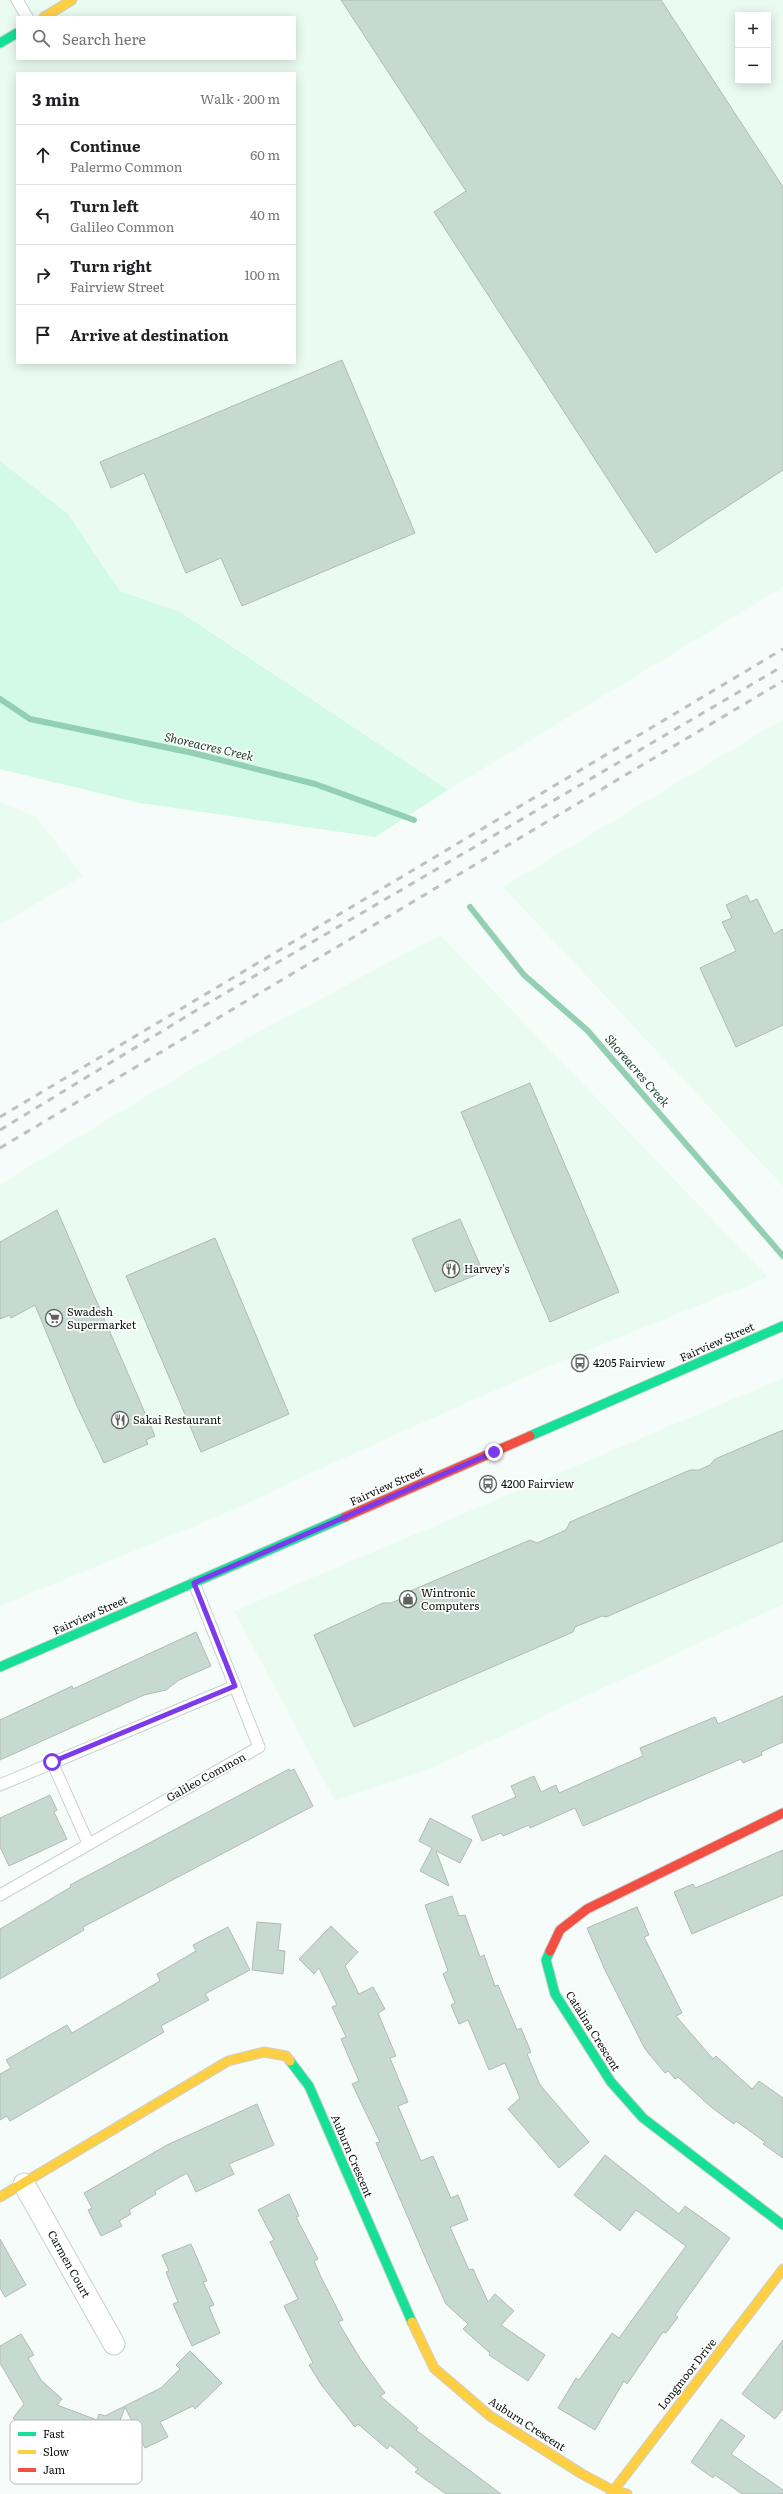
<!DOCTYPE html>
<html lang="en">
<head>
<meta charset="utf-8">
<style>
  :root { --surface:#fff; --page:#f6f6f6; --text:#202124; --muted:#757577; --line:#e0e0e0 }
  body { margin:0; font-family:Literata,serif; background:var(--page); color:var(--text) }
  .controls { position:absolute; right:12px; top:12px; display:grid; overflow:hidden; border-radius:0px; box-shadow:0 2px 10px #0003 }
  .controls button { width:36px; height:36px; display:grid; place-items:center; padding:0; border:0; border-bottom:1px solid var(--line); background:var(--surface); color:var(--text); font:20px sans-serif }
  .stop { position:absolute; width:12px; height:12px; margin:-9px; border:3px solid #7c3aed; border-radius:50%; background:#fff }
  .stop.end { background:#7c3aed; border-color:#fff; box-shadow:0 1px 4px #0008 }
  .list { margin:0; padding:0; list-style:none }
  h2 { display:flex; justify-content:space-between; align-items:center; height:52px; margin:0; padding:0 16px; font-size:17px }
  h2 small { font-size:13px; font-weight:400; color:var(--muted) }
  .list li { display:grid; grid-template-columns:26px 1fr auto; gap:12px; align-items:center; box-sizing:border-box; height:60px; padding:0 16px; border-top:1px solid var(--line) }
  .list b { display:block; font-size:15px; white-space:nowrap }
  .list p { margin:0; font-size:13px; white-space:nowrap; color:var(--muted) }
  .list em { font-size:13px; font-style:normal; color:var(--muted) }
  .icon { flex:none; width:22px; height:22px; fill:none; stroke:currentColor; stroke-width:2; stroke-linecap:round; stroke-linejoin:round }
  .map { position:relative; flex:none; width:783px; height:2494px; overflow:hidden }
  .search { position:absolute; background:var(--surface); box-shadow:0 2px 10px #0003; left:16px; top:16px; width:280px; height:44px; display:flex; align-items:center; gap:10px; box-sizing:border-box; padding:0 14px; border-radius:0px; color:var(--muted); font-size:15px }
  .panel { position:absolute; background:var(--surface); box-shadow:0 2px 10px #0003; left:16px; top:72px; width:280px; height:292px; border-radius:0px }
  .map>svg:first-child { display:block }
  .built { fill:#eafcf2; fill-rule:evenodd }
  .green { fill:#d2fae6 }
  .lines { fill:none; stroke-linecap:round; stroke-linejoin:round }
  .stream { stroke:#93d0b3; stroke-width:6 }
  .building { fill:#c7dad1; stroke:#b3b9b6 }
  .lane-casing { stroke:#cbd1ce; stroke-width:13 }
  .street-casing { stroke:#cbd1ce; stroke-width:23 }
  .fast-casing { stroke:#cbd1ce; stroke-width:11 }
  .slow-casing { stroke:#cbd1ce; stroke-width:11 }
  .jam-casing { stroke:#cbd1ce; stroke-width:11 }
  .lane { stroke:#fefffe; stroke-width:11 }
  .street { stroke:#fefffe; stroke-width:21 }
  .fast { stroke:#16e098; stroke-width:9 }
  .slow { stroke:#ffcf43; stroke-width:9 }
  .jam { stroke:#f24e42; stroke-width:9 }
  .rail { stroke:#bfc0bf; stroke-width:3; stroke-dasharray:7 7; stroke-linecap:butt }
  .route { stroke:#7c3aed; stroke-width:5 }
  .labels { text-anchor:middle; stroke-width:3.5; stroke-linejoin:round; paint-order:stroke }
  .poi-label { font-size:11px; fill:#0b120e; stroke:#fff; text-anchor:start }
  .street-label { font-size:11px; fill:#0b120e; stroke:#fff }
  .water-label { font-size:12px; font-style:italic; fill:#1f4433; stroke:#fff }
  .key { fill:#fff; stroke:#b6b8b7; stroke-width:1 }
  .key-label { font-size:11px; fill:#0b120e }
</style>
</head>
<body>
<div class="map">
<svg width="783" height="2494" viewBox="0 0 783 2494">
  <rect width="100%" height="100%" fill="#f6fcf9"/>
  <!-- built -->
  <g class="built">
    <path d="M 0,0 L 783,0 L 783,587 L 448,790 L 180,612 L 120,591 L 67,513 L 0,461 ZM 738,15 L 768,15 L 768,81 L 738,81 ZM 17,17 L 295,17 L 295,59 L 17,59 ZM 17,73 L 295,73 L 295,363 L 17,363 Z"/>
    <polygon points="783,719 783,1186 503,887"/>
    <polygon points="0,802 35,816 83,876 0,925"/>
    <polygon points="440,935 768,1277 557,1363 379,1442 219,1516 0,1606 0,1184 212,1057"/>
    <polygon points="783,1378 783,1604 428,1770 335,1801 234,1611"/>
  </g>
  <!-- green -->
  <polygon class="green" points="0,461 67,513 120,591 180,612 448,790 375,837 140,803 0,769"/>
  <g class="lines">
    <!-- stream -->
    <g class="stream">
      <polyline points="0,699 30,719 193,753 315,784 414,820"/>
      <polyline points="470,907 524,975 587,1030 783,1256"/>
    </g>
  </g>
  <!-- building -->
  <g class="building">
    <polygon points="341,0 661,0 783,187 783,470 656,553 434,212 466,191"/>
    <polygon points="342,360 415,533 242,606 221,558 186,573 144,473 111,488 100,462"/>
    <polygon points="747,895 750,902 757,899 774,934 783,929 783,1025 736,1047 700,968 736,951 722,922 732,918 726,905"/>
    <polygon points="530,1083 619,1292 550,1322 461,1112"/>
    <polygon points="57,1210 155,1436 146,1440 148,1444 104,1463 77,1406 35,1305 11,1318 10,1315 0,1319 0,1242"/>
    <polygon points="460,1219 483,1272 435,1292 412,1239"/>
    <polygon points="215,1238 289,1414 201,1452 126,1276"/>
    <polygon points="783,1430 783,1541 606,1617 602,1616 575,1627 573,1632 354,1727 314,1635 383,1603 391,1603 403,1598 408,1592 530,1540 537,1543 566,1530 570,1522 690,1470 699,1470 710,1465 715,1459"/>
    <polygon points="196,1632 211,1666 179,1680 166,1690 144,1695 0,1760 0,1720 72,1686 73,1689"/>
    <polygon points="783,1696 783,1742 761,1752 762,1755 743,1763 741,1759 583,1826 575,1808 530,1828 529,1825 503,1836 501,1833 482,1841 472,1816 516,1797 511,1786 534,1776 541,1792 556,1785 559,1793 643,1756 640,1748 715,1717 718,1724"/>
    <polygon points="289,1769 290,1771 294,1769 313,1806 83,1927 84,1930 0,1979 0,1929 71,1887 70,1885"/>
    <polygon points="50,1795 57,1810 54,1812 67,1839 9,1866 0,1847 0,1818"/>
    <polygon points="430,1818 472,1840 460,1863 436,1851 449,1886 420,1871 432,1848 419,1841"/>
    <polygon points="783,1850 783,1895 692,1934 674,1892 693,1884 695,1888 705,1884"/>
    <polygon points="452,1896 459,1916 465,1915 480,1957 484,1955 495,1986 498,1985 517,2030 521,2028 531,2052 527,2054 540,2085 589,2142 559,2168 508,2109 520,2098 505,2063 489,2070 468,2020 459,2024 451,2005 455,2003 443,1974 448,1971 425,1905"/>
    <polygon points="637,1907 649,1935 644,1937 682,2013 676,2016 713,2059 716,2056 752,2089 759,2081 783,2098 783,2158 763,2144 765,2142 736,2121 734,2124 711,2107 678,2077 675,2079 668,2071 665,2073 645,2049 605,1970 587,1928"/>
    <polygon points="257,1922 281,1924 278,1950 285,1951 283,1974 252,1970"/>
    <polygon points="331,1926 358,1952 345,1966 359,1994 373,1987 385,2009 378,2013 396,2056 390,2058 408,2102 398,2106 421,2161 433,2156 451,2198 458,2195 468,2220 450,2227 469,2270 473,2269 488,2302 495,2294 514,2311 501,2325 545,2355 528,2381 489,2355 490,2353 463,2329 468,2324 446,2304 428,2264 376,2143 380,2142 352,2084 359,2081 341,2039 346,2037 332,2007 337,2005 319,1968 314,1974 299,1959"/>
    <polygon points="228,1927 250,1970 205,1994 209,2000 161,2026 164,2032 10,2121 7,2116 0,2120 0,2074 11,2068 6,2060 67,2025 72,2033 160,1981 157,1974 196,1951 193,1945"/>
    <polygon points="257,2104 274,2145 229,2164 234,2174 196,2192 187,2173 155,2191 156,2194 129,2210 131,2214 119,2221 122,2226 101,2236 88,2210 92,2208 84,2193 167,2145"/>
    <polygon points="605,2155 679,2214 685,2206 730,2238 675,2315 678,2317 666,2333 663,2332 627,2384 624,2381 595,2430 558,2408 576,2378 579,2380 612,2333 619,2338 686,2246 636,2210 620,2231 574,2195"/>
    <polygon points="289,2194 299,2216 296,2217 318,2259 314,2261 321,2277 343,2320 338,2322 361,2360 385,2393 380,2396 418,2428 416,2430 501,2494 446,2494 415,2472 418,2469 390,2445 387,2449 358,2424 355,2427 322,2386 309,2365 313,2363 284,2306 298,2299 270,2242 274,2240 258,2210"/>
    <polygon points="0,2239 26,2285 5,2297 0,2288"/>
    <polygon points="191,2244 207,2281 203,2282 214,2305 209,2307 220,2333 192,2346 173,2304 178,2302 166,2272 169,2271 162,2255"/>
    <polygon points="21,2334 34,2355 28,2358 41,2380 62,2399 57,2405 97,2420 99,2414 105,2416 161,2388 180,2369 176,2365 190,2351 222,2383 195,2409 193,2406 160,2422 168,2437 145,2448 125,2407 104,2464 69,2451 71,2445 43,2422 33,2434 13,2418 24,2404 0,2363 0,2346"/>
    <polygon points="783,2340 783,2409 775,2419 742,2394"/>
    <polygon points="721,2419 745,2436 731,2454 783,2490 783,2494 742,2494 715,2475 713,2478 691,2462"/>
  </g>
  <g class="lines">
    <!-- lane casing -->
    <g class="lane-casing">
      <g id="lane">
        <polyline points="17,0 27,17"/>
        <polyline points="52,1762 88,1843"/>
        <polyline points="0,1785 235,1686"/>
        <polyline points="0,1895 259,1747 194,1583"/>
      </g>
    </g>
    <!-- street casing -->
    <g class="street-casing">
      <polyline id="street" points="24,2184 114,2344"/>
    </g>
    <!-- fast casing -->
    <g class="fast-casing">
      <g id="fast">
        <polyline points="0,43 17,33"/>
        <polyline points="530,1436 783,1326"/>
        <polyline points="0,1667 345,1517"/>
        <polyline points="550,1951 546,1960 555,1994 611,2082 643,2118 783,2225"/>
        <polyline points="290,2061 309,2086 412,2322"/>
      </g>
    </g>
    <!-- slow casing -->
    <g class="slow-casing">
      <g id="slow">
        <polyline points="44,17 72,0"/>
        <polyline points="0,2197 228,2061 264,2052 286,2056 290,2061"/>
        <polyline points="412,2322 434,2368 490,2416 582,2474 612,2490 627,2494"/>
        <polyline points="611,2494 783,2269"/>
      </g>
    </g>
    <!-- jam casing -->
    <g class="jam-casing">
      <g id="jam">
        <polyline points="345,1517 530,1436"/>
        <polyline points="550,1951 560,1930 587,1909 783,1813"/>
      </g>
    </g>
    <!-- lane -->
    <use href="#lane" class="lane"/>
    <!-- street -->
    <use href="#street" class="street"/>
    <!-- fast -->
    <use href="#fast" class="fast"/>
    <!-- slow -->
    <use href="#slow" class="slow"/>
    <!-- jam -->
    <use href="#jam" class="jam"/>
    <!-- rail -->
    <g class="rail">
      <polyline points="0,1117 783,649"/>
      <polyline points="0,1130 205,1005 783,666"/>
      <polyline points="0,1148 783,681"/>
    </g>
  </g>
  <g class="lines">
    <!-- route -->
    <polyline class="route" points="52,1762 235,1686 194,1583 494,1452"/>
  </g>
  <!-- icons -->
  <defs>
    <g id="restaurant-ring" transform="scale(0.9)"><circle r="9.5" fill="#fff" stroke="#5d6460" stroke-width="1.5"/><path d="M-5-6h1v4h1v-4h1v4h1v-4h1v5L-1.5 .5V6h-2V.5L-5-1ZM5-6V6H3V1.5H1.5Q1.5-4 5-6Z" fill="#5d6460"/></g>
    <g id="supermarket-ring" transform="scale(0.9)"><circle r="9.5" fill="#fff" stroke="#5d6460" stroke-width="1.5"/><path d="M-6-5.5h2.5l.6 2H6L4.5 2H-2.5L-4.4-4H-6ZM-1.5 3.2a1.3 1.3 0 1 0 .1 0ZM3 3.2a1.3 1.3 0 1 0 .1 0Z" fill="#5d6460"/></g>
    <g id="bus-ring" transform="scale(0.9)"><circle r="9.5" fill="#fff" stroke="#5d6460" stroke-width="1.5"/><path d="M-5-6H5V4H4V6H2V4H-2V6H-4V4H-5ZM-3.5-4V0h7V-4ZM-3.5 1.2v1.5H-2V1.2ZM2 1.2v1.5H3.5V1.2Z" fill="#5d6460"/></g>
    <g id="shop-ring" transform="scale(0.9)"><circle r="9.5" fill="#fff" stroke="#5d6460" stroke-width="1.5"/><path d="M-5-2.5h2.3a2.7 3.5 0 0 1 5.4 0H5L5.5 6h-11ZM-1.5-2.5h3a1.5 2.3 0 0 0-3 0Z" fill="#5d6460"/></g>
  </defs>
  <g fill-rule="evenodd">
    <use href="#restaurant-ring" x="451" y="1269"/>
    <use href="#supermarket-ring" x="54" y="1318"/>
    <use href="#bus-ring" x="580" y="1363"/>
    <use href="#restaurant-ring" x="120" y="1420"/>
    <use href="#bus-ring" x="488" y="1484"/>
    <use href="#shop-ring" x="408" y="1599"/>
  </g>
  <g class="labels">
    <!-- poi labels -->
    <g class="poi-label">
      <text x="464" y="1273">Harvey's</text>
      <text x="67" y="1316">Swadesh<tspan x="67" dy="13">Supermarket</tspan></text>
      <text x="593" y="1367">4205 Fairview</text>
      <text x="133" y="1424">Sakai Restaurant</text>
      <text x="501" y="1488">4200 Fairview</text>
      <text x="421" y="1597">Wintronic<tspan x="421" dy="13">Computers</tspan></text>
    </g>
    <!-- street labels -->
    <g class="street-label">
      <text transform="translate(717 1342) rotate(-24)" y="4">Fairview Street</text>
      <text transform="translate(387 1486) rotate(-24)" y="4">Fairview Street</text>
      <text transform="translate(90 1615) rotate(-24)" y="4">Fairview Street</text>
      <text transform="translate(206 1777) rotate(-29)" y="4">Galileo Common</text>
      <text transform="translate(593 2031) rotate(58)" y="4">Catalina Crescent</text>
      <text transform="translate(352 2156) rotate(67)" y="4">Auburn Crescent</text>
      <text transform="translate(69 2264) rotate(61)" y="4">Carmen Court</text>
      <text transform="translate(687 2374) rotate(-52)" y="4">Longmoor Drive</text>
      <text transform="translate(527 2424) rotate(33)" y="4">Auburn Crescent</text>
    </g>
    <!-- water labels -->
    <g class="water-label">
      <text transform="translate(209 747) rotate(13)" y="4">Shoreacres Creek</text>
      <text transform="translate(637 1071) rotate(49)" y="4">Shoreacres Creek</text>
    </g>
  </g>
  <!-- legend -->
  <rect x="10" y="2420" width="132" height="64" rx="6" class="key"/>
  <rect x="18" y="2432" width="18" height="4" fill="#16e098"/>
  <rect x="18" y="2450" width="18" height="4" fill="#ffcf43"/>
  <rect x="18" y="2468" width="18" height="4" fill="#f24e42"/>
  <g class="key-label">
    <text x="43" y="2438">Fast</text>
    <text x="43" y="2456">Slow</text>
    <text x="43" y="2474">Jam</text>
  </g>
</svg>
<div class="controls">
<button>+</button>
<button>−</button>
</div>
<div class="stop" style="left:52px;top:1762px"></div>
<div class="stop end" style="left:494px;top:1452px"></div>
<div class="search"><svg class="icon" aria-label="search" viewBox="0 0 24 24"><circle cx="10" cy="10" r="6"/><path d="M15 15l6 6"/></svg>Search here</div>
<section class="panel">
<h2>3 min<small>Walk · 200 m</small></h2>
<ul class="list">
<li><svg class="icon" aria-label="ahead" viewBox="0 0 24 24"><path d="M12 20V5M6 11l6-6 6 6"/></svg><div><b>Continue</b><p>Palermo Common</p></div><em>60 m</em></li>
<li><svg class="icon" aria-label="left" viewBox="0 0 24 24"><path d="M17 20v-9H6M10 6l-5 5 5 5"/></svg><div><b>Turn left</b><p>Galileo Common</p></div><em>40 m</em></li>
<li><svg class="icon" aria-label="right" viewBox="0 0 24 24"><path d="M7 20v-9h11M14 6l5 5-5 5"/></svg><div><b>Turn right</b><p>Fairview Street</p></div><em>100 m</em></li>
<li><svg class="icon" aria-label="arrive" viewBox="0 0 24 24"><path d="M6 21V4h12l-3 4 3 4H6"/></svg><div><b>Arrive at destination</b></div></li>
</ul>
</section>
</div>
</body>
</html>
